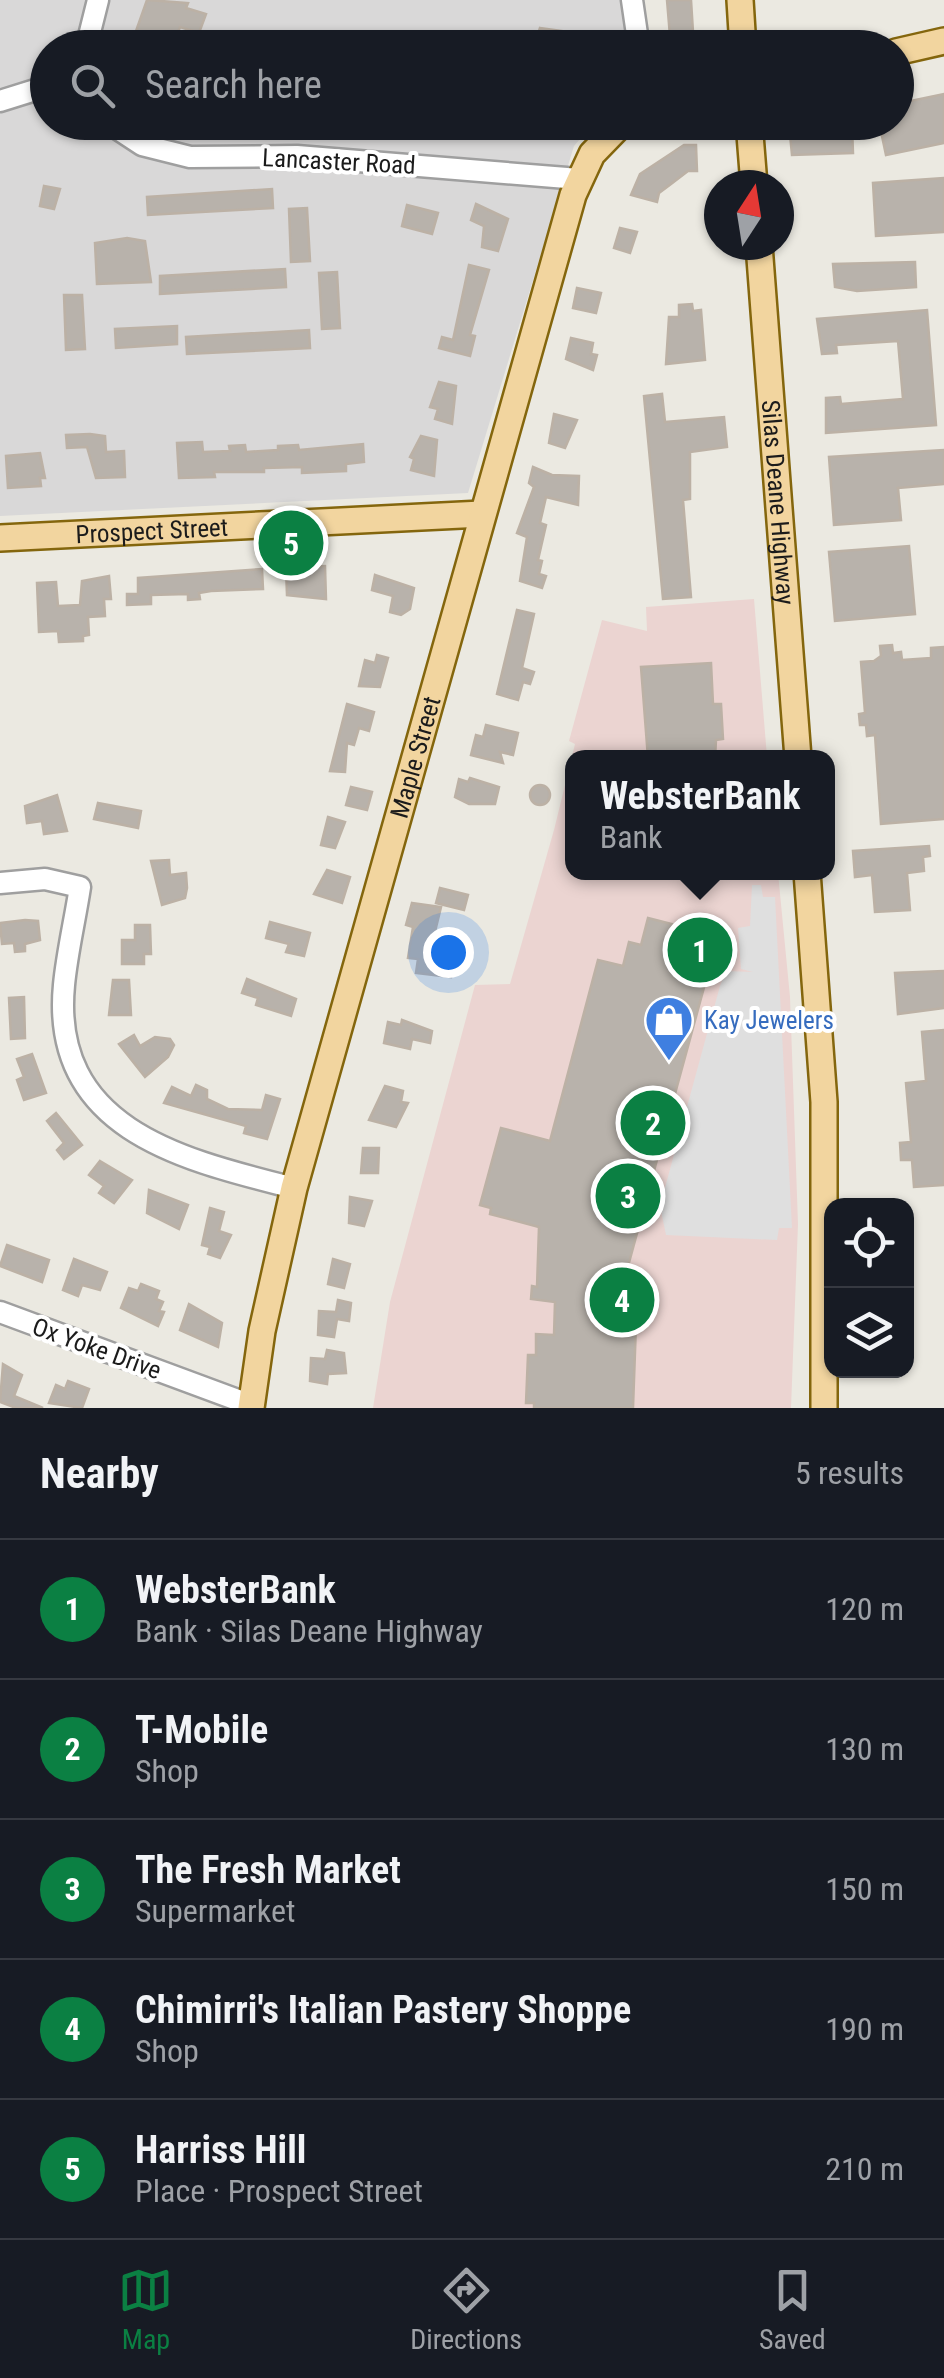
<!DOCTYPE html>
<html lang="en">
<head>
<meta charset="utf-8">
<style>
  :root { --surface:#171b24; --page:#20242c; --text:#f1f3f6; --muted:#9ea1a6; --line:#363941; --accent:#0b8043 }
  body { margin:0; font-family:"Roboto Condensed",sans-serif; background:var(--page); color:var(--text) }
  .controls { position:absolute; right:30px; bottom:30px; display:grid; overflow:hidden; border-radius:20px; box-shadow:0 2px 8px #0004 }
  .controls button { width:90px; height:90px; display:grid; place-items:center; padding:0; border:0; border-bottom:2px solid var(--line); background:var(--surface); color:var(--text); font:50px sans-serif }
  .compass { position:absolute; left:704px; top:170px; width:90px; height:90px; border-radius:50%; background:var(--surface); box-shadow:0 2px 8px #0004; rotate:12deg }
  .you { position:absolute; left:448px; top:952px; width:35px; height:35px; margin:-25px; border:8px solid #fff; border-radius:50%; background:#1a73e8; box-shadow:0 0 0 15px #1a73e833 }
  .badge { display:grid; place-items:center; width:65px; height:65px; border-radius:50%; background:var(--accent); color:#fff; font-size:32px; font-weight:700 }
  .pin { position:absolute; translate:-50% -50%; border:5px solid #fff; box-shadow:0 2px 10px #0006 }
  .popup { position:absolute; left:565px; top:750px; width:270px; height:130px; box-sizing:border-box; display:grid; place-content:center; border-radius:20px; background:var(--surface); filter:drop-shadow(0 2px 8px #0005); font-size:32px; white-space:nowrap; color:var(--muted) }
  .popup b { font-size:38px; color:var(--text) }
  .popup::after { content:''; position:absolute; left:50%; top:100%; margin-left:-20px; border:20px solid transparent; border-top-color:var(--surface) }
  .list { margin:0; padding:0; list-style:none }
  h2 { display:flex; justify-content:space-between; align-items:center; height:130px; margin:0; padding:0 40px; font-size:42px }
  h2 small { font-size:32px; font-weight:400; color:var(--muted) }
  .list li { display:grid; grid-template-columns:65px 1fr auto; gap:30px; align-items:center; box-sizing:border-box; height:140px; padding:0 40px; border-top:2px solid var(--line) }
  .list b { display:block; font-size:38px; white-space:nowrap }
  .list p { margin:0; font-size:32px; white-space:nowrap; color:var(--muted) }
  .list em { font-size:32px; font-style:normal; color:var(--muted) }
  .icon { flex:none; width:55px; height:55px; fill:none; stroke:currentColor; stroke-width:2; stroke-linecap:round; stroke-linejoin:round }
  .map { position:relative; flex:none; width:944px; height:1408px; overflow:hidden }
  .search { position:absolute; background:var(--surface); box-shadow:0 2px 8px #0004; left:30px; right:30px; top:30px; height:110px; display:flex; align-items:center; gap:25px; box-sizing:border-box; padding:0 35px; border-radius:55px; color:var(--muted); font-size:38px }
  .sheet { height:830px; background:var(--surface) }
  nav { display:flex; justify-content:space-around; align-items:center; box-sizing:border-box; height:140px; border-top:2px solid var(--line); background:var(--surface); font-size:28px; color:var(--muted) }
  nav a { display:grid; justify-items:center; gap:5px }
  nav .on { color:var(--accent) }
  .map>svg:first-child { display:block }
  .residential { fill:#d9d8d8 }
  .commercial { fill:#ebd4d1 }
  .parking { fill:#dfdfdf }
  .building { fill:#b8b2ab; stroke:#bcb1a5; stroke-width:2.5 }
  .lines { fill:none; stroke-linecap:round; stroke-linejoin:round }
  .minor-casing { stroke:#9f9f9f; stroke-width:25 }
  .major-casing { stroke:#84660d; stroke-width:30 }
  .minor { stroke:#fff; stroke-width:20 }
  .major { stroke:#f2d59f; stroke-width:25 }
  .labels { text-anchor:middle; stroke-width:8; stroke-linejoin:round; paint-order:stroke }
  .street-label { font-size:25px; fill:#1b1b1b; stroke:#fff }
  .shop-label { font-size:25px; fill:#366cbe; stroke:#fff; text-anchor:start }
</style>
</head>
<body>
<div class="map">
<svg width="944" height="1408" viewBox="0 0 944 1408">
  <rect width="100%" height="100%" fill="#ebe9e1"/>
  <!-- residential -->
  <polygon class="residential" points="0,0 623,0 625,47 48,48 48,122 594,123 574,146 468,493 0,516"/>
  <!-- commercial -->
  <polygon class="commercial" points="754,599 767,757 572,758 572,872 778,873 790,997 798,1224 791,1408 373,1408 390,1302 475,985 510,984 554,830 575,744 569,741 602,620 647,631 646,607"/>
  <!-- parking -->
  <polygon class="parking" points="752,885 761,885 763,897 775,897 792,1228 779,1228 777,1240 666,1235 660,1206 720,986 726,971 753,972 741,969 738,928 750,926"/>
  <!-- building -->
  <g class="building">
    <polygon points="147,0 188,3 186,8 206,14 199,33 180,27 172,48 130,48"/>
    <polygon points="667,0 691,0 694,48 671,48"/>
    <polygon points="540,28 562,31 560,48 533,48"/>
    <polygon points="944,94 944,143 886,155 879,122 896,122 896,104"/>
    <polygon points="852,127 853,153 792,155 790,134"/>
    <polygon points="684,145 696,145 697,171 688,171 671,184 659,193 657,202 631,195 640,174"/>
    <polygon points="944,178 944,232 876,236 873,183"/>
    <polygon points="44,186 60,189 54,209 40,206"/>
    <polygon points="272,189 273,208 148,215 147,197"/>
    <polygon points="476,204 508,219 498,251 482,247 484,226 471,220"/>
    <polygon points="407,205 438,213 432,234 402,226"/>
    <polygon points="307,208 310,261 291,262 289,209"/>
    <polygon points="620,228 637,232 630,253 614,248"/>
    <polygon points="127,238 145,241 151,282 97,284 95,243"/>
    <polygon points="915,262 916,287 857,291 835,287 833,264"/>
    <polygon points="469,265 489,270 470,335 475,336 470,356 439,348 442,337 453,340"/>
    <polygon points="285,269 286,287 160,294 160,276"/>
    <polygon points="337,272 340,328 322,329 319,273"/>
    <polygon points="577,288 601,293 596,313 573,308"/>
    <polygon points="64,295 82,295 85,349 66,350"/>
    <polygon points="692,304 693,311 701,310 705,360 666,364 669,317 679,317 679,305"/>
    <polygon points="927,310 936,425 826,433 826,398 840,397 841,404 903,399 898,341 836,345 837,353 822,354 817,319"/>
    <polygon points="177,326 177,344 116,348 115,329"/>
    <polygon points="309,330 310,348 187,354 186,337"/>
    <polygon points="571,338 593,343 591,354 597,355 593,370 566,359"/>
    <polygon points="439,382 456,386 452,424 435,419 438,409 430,407"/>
    <polygon points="662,394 665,422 724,417 727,447 690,452 690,499 683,500 691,597 663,599 644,396"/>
    <polygon points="554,414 577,420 565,448 549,443"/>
    <polygon points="90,434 105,436 106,452 124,451 125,477 96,478 87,447 67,448 66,435"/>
    <polygon points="421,436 437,440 434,476 411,470 414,459 410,457"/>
    <polygon points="202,442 203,452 230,451 229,446 245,445 246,452 278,450 278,446 298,445 299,450 363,444 364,462 346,464 346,471 302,473 302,467 264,468 264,472 214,472 215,477 179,478 177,443"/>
    <polygon points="944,450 944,484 898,488 901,520 834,525 829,457"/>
    <polygon points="40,453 45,478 40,478 41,486 8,488 6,456"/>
    <polygon points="533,467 552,475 579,476 578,505 546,497 540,523 546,525 538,560 542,561 539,574 546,576 542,588 520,581 527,537 517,533 534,487 529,483"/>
    <polygon points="909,546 915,614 835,621 829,552"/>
    <polygon points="325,566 326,599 287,595 286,568"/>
    <polygon points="262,569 263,589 211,591 199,593 200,599 188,600 188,594 151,595 151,604 127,605 127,594 138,594 138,578"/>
    <polygon points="375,575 414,588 410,609 401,615 390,612 393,596 372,590"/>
    <polygon points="109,576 111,599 104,599 105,616 88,617 89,635 83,636 83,641 59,642 58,631 39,632 37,583 56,582 58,606 80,605 82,581"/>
    <polygon points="517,610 534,614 522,668 534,672 530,684 523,682 518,700 497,694"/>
    <polygon points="892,645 893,653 901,652 902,660 931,658 931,648 944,647 944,819 881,824 875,735 867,736 866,725 860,725 859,714 865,713 861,662 874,661 881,656 880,646"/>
    <polygon points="377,655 388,658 380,687 359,686 365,660 375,663"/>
    <polygon points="711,663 713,704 721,704 723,739 716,740 715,758 648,758 641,667"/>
    <polygon points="347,704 374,712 369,731 359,728 354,745 347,743 345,772 330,771"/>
    <polygon points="486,725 518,733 513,755 500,752 503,763 471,755 476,735 483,737"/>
    <polygon points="470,778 499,787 495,804 469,804 455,797 459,779 468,782"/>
    <circle cx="540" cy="795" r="10"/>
    <polygon points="351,787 372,792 367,810 346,805"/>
    <polygon points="57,795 67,831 44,834 42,821 27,823 25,806"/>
    <polygon points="98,803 141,811 138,828 94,819"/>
    <polygon points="328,817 345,822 335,848 321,845"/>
    <polygon points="929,846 930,856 923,857 924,871 907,873 910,910 875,912 872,875 855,877 853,851"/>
    <polygon points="169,860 170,875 186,873 187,888 185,898 162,905 151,861"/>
    <polygon points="327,870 350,877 342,903 314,894"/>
    <polygon points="440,888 468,895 464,910 436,903"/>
    <polygon points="412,903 441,907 431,948 439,950 438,960 453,962 451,977 416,973 418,959 408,958 413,927 406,925"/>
    <polygon points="648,918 718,936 627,1270 625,1314 636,1324 633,1408 534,1408 534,1403 526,1403 528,1355 536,1355 536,1334 554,1335 555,1302 531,1299 532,1286 537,1287 539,1227 490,1214 491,1208 480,1205 501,1128 550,1141 598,960 623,966 629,942 641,945"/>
    <polygon points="25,920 38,921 40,940 25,944 25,951 15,952 14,943 2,944 0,923"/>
    <polygon points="270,922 310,933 304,956 286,952 289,944 266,938"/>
    <polygon points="135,925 150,925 151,954 144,954 144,964 122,964 122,940 135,940"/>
    <polygon points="944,971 944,1008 898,1014 895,973"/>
    <polygon points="247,979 296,999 291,1016 256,1005 258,998 242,993"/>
    <polygon points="113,980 129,980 131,1015 109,1015"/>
    <polygon points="24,997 25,1038 11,1039 9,998"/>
    <polygon points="402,1020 432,1031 430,1043 412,1039 410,1049 384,1043 388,1022 401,1025"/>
    <polygon points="944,1030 944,1185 914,1187 912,1160 901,1160 900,1143 911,1142 906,1083 926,1081 922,1032"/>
    <polygon points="134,1035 140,1046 155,1037 170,1039 174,1045 168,1057 145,1077 119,1044"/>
    <polygon points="32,1054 46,1093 24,1100 17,1080 24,1077 17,1059"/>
    <polygon points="196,1085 207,1090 207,1099 228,1109 262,1110 266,1095 280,1099 267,1139 244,1133 246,1126 164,1103 172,1087 191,1096"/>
    <polygon points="385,1086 403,1091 401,1102 408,1103 396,1127 369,1120"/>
    <polygon points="56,1113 82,1145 64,1159 57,1150 64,1143 47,1121"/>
    <polygon points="363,1148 379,1148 378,1173 361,1173"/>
    <polygon points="100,1161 132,1180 114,1203 99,1193 104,1186 89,1175"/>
    <polygon points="149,1190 188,1205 179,1229 147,1213"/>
    <polygon points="350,1197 372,1201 364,1226 349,1223"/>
    <polygon points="210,1208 224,1212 219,1231 231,1235 220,1258 208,1254 210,1247 202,1245"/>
    <polygon points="7,1245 49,1260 42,1282 0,1266"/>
    <polygon points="74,1259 107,1272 100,1290 82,1285 78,1296 63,1290"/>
    <polygon points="333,1259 350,1264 344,1288 328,1284"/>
    <polygon points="141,1284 159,1291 156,1299 163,1302 159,1311 164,1312 158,1326 121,1308 129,1288 138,1291"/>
    <polygon points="338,1300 351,1303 349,1321 337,1319 334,1337 318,1335 319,1311 336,1312"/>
    <polygon points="189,1304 222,1323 218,1347 180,1330"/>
    <polygon points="327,1350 344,1353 346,1373 328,1374 327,1384 310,1381 311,1358 325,1359"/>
    <polygon points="3,1364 22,1375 14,1396 43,1408 16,1408 0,1402"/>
    <polygon points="68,1381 89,1389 82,1408 49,1403 56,1385 65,1389"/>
  </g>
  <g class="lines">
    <!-- minor casing -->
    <g class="minor-casing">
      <g id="minor">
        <polyline points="632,0 639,48"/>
        <polyline points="86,48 98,0"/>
        <polyline points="0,101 48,86"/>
        <polyline points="107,122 142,145 190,157 297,156 579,179"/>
        <path d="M 0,883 L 45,879 L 80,887 C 75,920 67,953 64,985 C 50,1130 184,1160 294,1188"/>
        <polyline points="0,1312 251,1405"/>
      </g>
    </g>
    <!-- major casing -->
    <g class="major-casing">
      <g id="major">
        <polyline points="740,0 743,48"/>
        <polyline points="896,52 944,41"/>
        <polyline points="749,122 754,185"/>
        <path id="s1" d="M 759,245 L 798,758"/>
        <path id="s2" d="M 0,538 L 482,514"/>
        <polyline points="807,872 824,1102 824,1408"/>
        <path id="s3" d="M 251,1408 L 262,1331 L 294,1188 L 573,195 L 592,154 L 623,122"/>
      </g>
    </g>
    <!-- minor -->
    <use href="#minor" class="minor"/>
    <!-- major -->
    <use href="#major" class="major"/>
  </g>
  <!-- icons -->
  <defs>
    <g id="shop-pin" transform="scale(2.5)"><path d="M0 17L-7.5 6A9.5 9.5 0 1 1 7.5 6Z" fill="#3f7fe0" stroke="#fff"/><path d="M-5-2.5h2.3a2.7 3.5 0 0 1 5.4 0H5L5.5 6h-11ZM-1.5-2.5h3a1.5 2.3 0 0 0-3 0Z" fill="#fff"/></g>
  </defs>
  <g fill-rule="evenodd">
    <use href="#shop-pin" x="669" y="1020"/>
  </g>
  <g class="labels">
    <!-- street labels -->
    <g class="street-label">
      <text transform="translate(339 161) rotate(3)" y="9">Lancaster Road</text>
      <text dy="9" stroke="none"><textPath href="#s1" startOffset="258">Silas Deane Highway</textPath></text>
      <text dy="9" stroke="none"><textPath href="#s2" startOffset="152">Prospect Street</textPath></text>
      <text dy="9" stroke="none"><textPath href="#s3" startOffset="672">Maple Street</textPath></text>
      <text transform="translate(97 1348) rotate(20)" y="9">Ox Yoke Drive</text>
    </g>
    <!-- shop labels -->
    <g class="shop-label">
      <text x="704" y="1029">Kay Jewelers</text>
    </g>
  </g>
</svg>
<div class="controls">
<button><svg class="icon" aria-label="locate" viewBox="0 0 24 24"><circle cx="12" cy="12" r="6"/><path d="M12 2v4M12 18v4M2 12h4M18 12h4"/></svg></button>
<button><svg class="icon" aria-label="layers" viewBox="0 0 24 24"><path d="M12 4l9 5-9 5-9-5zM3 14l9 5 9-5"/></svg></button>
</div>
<svg class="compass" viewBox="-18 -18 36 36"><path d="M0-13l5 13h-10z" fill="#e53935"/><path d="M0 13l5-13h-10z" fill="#9ea1a6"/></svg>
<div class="you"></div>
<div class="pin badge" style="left:700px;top:950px">1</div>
<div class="popup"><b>WebsterBank</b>Bank</div>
<div class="pin badge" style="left:653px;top:1123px">2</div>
<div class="pin badge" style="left:628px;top:1196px">3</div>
<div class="pin badge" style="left:622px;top:1300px">4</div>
<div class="pin badge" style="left:291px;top:543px">5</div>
<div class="search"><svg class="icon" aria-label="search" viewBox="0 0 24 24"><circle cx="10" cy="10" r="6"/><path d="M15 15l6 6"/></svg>Search here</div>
</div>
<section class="sheet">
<h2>Nearby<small>5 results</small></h2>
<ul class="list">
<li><span class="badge">1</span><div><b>WebsterBank</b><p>Bank · Silas Deane Highway</p></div><em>120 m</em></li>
<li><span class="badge">2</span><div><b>T-Mobile</b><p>Shop</p></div><em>130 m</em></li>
<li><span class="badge">3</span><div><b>The Fresh Market</b><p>Supermarket</p></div><em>150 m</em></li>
<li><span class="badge">4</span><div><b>Chimirri's Italian Pastery Shoppe</b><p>Shop</p></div><em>190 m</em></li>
<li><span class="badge">5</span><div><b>Harriss Hill</b><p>Place · Prospect Street</p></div><em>210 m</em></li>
</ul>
</section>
<nav>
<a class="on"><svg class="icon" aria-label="map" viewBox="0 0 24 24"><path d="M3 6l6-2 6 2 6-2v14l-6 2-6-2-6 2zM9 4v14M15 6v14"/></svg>Map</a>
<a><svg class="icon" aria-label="directions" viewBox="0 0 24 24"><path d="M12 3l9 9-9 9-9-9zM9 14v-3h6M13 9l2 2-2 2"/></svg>Directions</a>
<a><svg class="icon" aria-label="saved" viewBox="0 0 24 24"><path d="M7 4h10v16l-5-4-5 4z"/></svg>Saved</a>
</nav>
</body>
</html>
